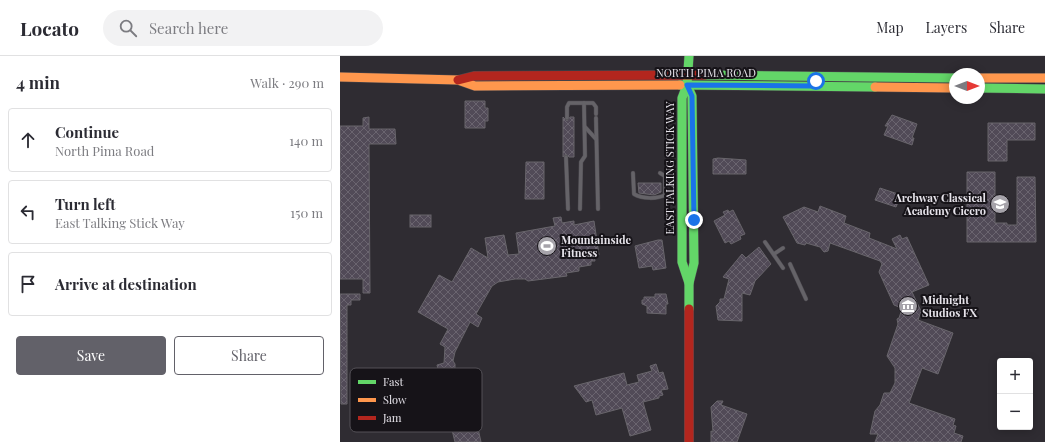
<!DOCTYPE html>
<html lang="en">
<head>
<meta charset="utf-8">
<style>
  :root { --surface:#fff; --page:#f2f2f3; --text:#2b2b33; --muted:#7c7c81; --line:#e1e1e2; --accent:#626169 }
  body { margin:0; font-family:"Playfair Display",serif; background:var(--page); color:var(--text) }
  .controls { position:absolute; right:12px; bottom:12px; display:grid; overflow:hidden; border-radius:4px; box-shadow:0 2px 10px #0003 }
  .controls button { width:36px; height:36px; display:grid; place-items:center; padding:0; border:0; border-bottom:1px solid var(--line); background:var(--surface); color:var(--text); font:20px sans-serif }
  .compass { position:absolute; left:609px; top:12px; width:36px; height:36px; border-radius:50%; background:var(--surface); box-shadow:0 2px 10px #0003; rotate:90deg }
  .stop { position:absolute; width:12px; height:12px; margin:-9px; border:3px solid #1a73e8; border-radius:50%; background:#fff }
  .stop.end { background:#1a73e8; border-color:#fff; box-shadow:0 1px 4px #0008 }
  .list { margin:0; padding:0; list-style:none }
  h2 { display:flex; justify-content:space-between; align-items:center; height:52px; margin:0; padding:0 16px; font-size:17px }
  h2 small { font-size:13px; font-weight:400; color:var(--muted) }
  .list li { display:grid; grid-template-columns:26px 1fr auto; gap:12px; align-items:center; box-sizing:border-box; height:64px; margin:0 8px 8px; padding:0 8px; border:1px solid var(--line); border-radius:4px }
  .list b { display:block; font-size:15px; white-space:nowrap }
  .list p { margin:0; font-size:13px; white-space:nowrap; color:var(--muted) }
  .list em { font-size:13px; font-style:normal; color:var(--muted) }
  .actions { display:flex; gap:8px; padding:12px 16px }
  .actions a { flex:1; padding:9px 0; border:1px solid var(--accent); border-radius:4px; text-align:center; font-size:14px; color:var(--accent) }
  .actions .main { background:var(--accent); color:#fff }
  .icon { flex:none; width:22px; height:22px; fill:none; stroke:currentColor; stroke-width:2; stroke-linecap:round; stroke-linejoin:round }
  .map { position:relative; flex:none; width:705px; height:386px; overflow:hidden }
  header { display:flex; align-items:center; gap:24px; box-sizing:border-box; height:56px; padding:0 20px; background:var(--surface); border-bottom:1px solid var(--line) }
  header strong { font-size:19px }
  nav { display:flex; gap:22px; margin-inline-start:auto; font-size:14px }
  .search { width:280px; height:36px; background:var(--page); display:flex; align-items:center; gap:10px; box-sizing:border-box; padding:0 14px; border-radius:22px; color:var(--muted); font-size:15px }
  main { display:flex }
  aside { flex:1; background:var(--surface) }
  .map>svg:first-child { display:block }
  .building { fill:url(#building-cross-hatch); stroke:#68656b }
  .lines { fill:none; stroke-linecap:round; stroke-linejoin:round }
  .lane-casing { stroke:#4d4a50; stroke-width:4.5 }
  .fast-casing { stroke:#4d4a50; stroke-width:10 }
  .slow-casing { stroke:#4d4a50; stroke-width:10 }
  .jam-casing { stroke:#4d4a50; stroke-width:10 }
  .lane { stroke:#656368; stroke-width:3.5 }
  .fast { stroke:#63d668; stroke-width:9 }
  .slow { stroke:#ff974d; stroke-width:9 }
  .jam { stroke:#b3261e; stroke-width:9 }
  .route { stroke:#1a73e8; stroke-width:5 }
  .labels { text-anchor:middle; stroke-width:4; stroke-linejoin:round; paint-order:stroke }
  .street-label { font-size:11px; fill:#e6e3ea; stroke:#161318 }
  .poi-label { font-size:11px; font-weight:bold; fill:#e6e3ea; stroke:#161318; text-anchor:start }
  .key { fill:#161318; stroke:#545157; stroke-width:1 }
  .key-label { font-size:11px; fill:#e6e3ea }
</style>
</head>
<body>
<header>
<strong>Locato</strong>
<div class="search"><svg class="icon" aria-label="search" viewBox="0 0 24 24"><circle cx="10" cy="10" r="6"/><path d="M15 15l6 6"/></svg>Search here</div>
<nav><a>Map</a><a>Layers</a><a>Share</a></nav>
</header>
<main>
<aside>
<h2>4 min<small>Walk · 290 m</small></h2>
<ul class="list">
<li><svg class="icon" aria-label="ahead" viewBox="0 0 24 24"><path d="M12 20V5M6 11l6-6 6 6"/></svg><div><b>Continue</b><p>North Pima Road</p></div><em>140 m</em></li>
<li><svg class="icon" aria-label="left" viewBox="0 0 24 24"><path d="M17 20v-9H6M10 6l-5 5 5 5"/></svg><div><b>Turn left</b><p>East Talking Stick Way</p></div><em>150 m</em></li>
<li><svg class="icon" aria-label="arrive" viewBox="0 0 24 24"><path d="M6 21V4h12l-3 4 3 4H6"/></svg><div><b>Arrive at destination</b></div></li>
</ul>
<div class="actions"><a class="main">Save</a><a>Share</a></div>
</aside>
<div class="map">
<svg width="705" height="386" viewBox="0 0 705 386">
  <defs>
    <pattern id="building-cross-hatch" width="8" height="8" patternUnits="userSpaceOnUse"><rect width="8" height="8" fill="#514a57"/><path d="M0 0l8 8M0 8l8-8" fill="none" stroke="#6a646f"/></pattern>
  </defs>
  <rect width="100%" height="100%" fill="#2f2c32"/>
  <!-- building -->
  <g class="building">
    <polygon points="125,45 145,45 145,52 148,52 148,65 145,65 145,72 125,72"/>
    <polygon points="552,59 577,68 572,82 574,82 572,89 544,79 548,70 545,70"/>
    <polygon points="29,61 29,73 55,73 56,88 29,88 30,237 23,237 23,223 0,223 0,70 23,70 23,62"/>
    <polygon points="223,61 227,65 230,61 234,61 234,101 229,101 226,98 223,101"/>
    <polygon points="648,67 695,67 695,84 667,84 667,105 648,105"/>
    <polygon points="378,102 406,104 406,118 373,118 373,103"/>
    <polygon points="186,106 204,106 204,143 185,143"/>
    <polygon points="627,116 655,116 655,167 667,167 667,169 677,169 677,121 695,121 696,186 627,186"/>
    <polygon points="298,127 321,127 321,136 314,139 299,137"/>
    <polygon points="540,132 561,139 556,151 535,144"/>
    <polygon points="480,150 506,160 504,167 530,177 529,182 557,193 552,183 560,179 562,183 567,181 589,229 572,236 581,255 578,264 613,277 598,318 582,312 569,347 615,363 613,369 616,370 614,377 623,380 621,386 535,386 538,378 530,378 535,355 540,349 544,337 550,337 555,327 555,312 547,300 558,268 557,263 559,262 561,256 559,251 554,249 539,216 542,208 540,205 490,187 488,195 484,196 480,191 466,187 465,189 457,187 443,161 464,151 478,156"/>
    <polygon points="388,154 389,156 393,154 405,178 400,180 401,183 391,188 389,185 385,187 374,165 385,159 383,156"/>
    <rect x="70" y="159" width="21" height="12"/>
    <polygon points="221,161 222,167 234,165 234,169 254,165 259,199 254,200 255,205 251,205 251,209 239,211 239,215 226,217 227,220 188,225 185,223 175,223 158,226 152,230 136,258 142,262 138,271 130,266 115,296 113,305 115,308 115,313 119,318 123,318 122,338 127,339 123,343 135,359 141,386 115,386 110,366 76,375 74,369 83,367 73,333 101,325 97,309 104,307 105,291 100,288 108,273 78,256 99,219 112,226 131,192 148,202 145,182 164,179 168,199 179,198 176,177 215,170 213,162"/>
    <polygon points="318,184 322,184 326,212 313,214 312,210 299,212 295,190"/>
    <polygon points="419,191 431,208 415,225 410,239 402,237 402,265 378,264 376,250 380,246 380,243 384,243 389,223 383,221 402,198 406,202"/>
    <polygon points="0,238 20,238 20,244 11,244 11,249 7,249 7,348 1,348"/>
    <polygon points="315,238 326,238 328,248 326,248 326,258 307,257 307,250 302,248 302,244 304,244 304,241 315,241"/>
    <polygon points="316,308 319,317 323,316 328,333 321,334 323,339 319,340 319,342 303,346 311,374 290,380 282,352 256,359 252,344 246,346 234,330 284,317 287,329 299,326 297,319 312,315 310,310"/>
    <polygon points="377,345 383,345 381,349 407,358 397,386 371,386 371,375 373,376 371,351"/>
  </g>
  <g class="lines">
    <!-- lane casing -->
    <g class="lane-casing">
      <g id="lane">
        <polyline points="227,62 227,51 229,47 253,47 256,51 256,58"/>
        <polyline points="256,62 258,153"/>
        <polyline points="245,71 256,83"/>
        <polyline points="226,101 228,153"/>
        <path d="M 293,117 L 294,138 C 302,143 317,143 325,139 L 325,120 L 320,117"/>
        <polyline points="240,153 241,106 245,100 244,47"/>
        <polyline points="425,186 443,212"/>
        <polyline points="434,198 443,192"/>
        <polyline points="450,208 466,243"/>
      </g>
    </g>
    <!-- fast casing -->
    <g class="fast-casing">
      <g id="fast">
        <polyline points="349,0 347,29 342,42 342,206 349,227"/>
        <polyline points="365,19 615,22"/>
        <polyline points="340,29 535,31"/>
        <polyline points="347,29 352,40 354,207 349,227 349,253"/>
        <polyline points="639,32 705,33"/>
      </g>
    </g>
    <!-- slow casing -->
    <g class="slow-casing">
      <g id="slow">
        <polyline points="0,21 118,24 135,30 340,29"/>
        <polyline points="639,22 705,22"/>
        <polyline points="535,31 615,32"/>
      </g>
    </g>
    <!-- jam casing -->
    <g class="jam-casing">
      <g id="jam">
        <polyline points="118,24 134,20 365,19"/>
        <polyline points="349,253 349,386"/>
      </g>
    </g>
    <!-- lane -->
    <use href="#lane" class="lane"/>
    <!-- fast -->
    <use href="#fast" class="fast"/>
    <!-- slow -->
    <use href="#slow" class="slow"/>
    <!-- jam -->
    <use href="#jam" class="jam"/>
  </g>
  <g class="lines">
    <!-- route -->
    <polyline class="route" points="354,164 352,40 347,29 472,30 476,25"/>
  </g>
  <!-- icons -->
  <defs>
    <g id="school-disc" transform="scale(1)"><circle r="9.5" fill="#a6a3aa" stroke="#161318"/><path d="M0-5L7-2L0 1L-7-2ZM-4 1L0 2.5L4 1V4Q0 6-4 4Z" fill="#fff"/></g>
    <g id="stadium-disc" transform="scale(1)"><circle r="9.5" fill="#a6a3aa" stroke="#161318"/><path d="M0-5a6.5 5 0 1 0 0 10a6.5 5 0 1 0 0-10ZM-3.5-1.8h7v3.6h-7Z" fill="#fff"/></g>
    <g id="museum-disc" transform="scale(1)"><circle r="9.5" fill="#a6a3aa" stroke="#161318"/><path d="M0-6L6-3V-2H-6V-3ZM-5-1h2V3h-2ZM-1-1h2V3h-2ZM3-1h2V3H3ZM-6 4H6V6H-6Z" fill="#fff"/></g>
  </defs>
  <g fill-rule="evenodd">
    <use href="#school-disc" x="660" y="148"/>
    <use href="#stadium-disc" x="207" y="190"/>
    <use href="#museum-disc" x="568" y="250"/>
  </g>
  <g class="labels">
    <!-- street labels -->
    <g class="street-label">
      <text x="366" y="21">NORTH PIMA ROAD</text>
      <text transform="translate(330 112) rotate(-90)" y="4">EAST TALKING STICK WAY</text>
    </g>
    <!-- poi labels -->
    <g class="poi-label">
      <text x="646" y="146" text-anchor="end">Archway Classical<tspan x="646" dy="13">Academy Cicero</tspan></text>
      <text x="221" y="188">Mountainside<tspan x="221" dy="13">Fitness</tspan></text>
      <text x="582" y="248">Midnight<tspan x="582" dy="13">Studios FX</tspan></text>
    </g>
  </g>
  <!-- legend -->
  <rect x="10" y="312" width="132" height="64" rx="6" class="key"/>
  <rect x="18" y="324" width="18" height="4" fill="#63d668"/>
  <rect x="18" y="342" width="18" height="4" fill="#ff974d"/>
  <rect x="18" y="360" width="18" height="4" fill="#b3261e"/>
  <g class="key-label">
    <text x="43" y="330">Fast</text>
    <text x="43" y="348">Slow</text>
    <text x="43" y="366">Jam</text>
  </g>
</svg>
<div class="controls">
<button>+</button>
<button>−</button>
</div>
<svg class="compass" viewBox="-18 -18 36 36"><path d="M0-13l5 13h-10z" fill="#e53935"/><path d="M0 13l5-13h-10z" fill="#7c7c81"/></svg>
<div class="stop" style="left:476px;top:25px"></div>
<div class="stop end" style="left:354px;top:164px"></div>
</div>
</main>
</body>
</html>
